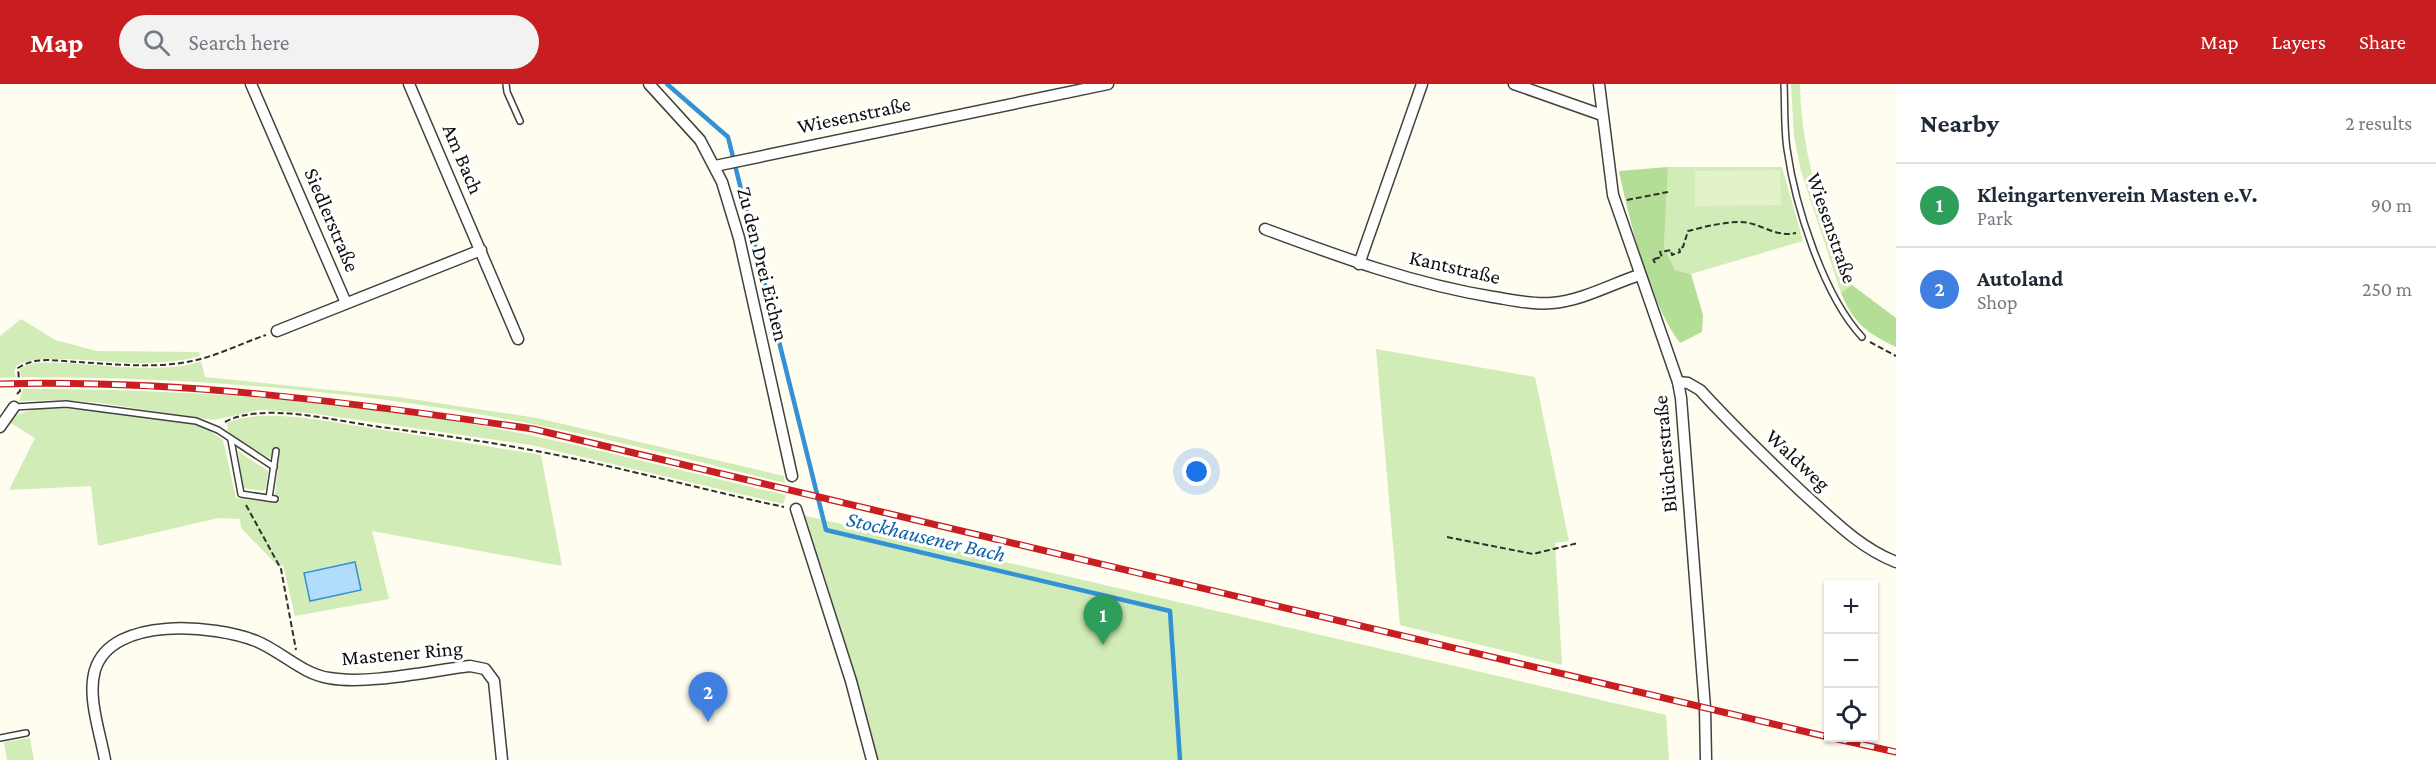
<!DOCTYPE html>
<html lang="en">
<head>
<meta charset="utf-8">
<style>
  :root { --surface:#fff; --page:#f2f2f3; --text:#1f2937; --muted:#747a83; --line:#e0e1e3; --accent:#c81d21 }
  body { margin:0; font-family:"Crimson Pro",serif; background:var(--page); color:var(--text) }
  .controls { position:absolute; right:18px; bottom:18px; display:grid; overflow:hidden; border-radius:0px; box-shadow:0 2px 4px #0004 }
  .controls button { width:54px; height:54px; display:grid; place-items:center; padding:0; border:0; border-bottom:2px solid var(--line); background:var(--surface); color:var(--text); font:30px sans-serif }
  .you { position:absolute; left:1197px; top:388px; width:21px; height:21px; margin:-15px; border:4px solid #fff; border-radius:50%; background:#1a73e8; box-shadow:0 0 0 9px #1a73e833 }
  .badge { display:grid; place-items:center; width:39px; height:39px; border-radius:50%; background:var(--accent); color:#fff; font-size:20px; font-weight:700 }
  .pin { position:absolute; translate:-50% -50px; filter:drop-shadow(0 2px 3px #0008) }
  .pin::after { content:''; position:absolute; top:32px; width:21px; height:18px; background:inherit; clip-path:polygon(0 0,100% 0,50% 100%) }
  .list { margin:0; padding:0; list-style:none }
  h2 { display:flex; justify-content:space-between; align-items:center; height:78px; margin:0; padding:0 24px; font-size:26px }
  h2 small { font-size:20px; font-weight:400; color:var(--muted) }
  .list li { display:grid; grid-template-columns:39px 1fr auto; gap:18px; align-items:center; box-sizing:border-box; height:84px; padding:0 24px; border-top:2px solid var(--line) }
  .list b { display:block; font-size:22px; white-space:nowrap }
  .list p { margin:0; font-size:20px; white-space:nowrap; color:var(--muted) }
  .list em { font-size:20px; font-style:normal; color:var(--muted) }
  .icon { flex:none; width:33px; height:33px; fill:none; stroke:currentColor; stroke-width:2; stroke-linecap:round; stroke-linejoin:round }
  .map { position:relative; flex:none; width:1896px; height:676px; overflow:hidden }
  header { display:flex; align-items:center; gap:36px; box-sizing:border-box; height:84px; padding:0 30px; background:var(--accent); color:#fff }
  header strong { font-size:28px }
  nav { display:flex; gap:33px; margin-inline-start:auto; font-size:21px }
  .search { width:420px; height:54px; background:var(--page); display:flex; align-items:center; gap:15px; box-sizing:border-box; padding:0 21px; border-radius:33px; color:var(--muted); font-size:22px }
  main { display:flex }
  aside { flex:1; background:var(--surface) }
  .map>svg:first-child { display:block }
  .green { fill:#d1ecb6 }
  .forest { fill:#b4de95 }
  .pitch { fill:#e3f3c9 }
  .water { fill:#b1ddfa; stroke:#3391d6; stroke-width:1.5 }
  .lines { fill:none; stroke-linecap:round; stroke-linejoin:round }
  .stream { stroke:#3391d6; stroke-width:4.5 }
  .service-casing { stroke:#414141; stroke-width:8 }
  .minor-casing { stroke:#414141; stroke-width:13 }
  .path { stroke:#303030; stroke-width:2; stroke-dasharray:6 3; stroke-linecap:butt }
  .service { stroke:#fff; stroke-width:5 }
  .minor { stroke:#fff; stroke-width:10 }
  .rail-casing { stroke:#c81d21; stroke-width:7 }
  .rail { stroke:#fff; stroke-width:4.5; stroke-dasharray:14; stroke-linecap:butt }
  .labels { text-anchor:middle; stroke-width:6; stroke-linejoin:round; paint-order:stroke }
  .street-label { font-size:21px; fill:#0e0e0e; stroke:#fff }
  .water-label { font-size:22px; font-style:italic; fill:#0f62a9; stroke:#fff }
</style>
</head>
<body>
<header>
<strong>Map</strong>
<div class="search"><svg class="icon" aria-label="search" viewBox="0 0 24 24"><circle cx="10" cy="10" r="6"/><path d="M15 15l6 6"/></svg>Search here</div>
<nav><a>Map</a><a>Layers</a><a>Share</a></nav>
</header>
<main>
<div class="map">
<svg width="1896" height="676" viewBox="0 0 1896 676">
  <rect width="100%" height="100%" fill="#fffcf0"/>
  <!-- green -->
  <g class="green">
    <path d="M 1791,0 L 1800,0 C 1801,69 1823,139 1852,201 L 1841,209 L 1801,87 L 1794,53 Z"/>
    <polygon points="1668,83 1782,83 1803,157 1691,190 1675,186 1664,163"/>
    <path d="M 21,235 L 55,256 L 97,267 L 199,268 L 200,272 C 180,278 158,279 136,279 C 110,279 35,268 16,282 L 14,289 L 17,293 L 0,294 L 0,252 Z"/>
    <polygon points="1376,265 1535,293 1569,457 1555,459 1562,581 1400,541"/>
    <path d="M 201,277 L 205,293 L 398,313 L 537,334 L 784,392 L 785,399 C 702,379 620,357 537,341 C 368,307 194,293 21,293 L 20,284 C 34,276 51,279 66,279 C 101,281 170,290 201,277 Z"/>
    <path d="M 23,305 C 194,305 366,317 534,352 C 618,370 702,392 786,411 L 783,420 L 531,361 L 310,329 L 260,326 L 214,336 L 100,319 L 66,316 L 19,317 Z"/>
    <path d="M 43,323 L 100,327 L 191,340 L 207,345 L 223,356 L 236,414 L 278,419 L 280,414 L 275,410 L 280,365 L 275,363 L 272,373 L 269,374 L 228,349 L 227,339 C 266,322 334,339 377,345 C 432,353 486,362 541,371 L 562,482 L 372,447 L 389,515 L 295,532 L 283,481 L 279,483 L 241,444 L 240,435 L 218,434 L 98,462 L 91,402 L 9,406 L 35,354 L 9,338 L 18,330 Z"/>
    <polygon points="238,367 268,387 266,404 263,407 243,404"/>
    <polygon points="802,431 1666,631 1669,676 876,676 824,490"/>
    <polygon points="30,654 34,676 7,676 4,658"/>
  </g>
  <!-- forest -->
  <g class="forest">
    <path d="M 1668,83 L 1664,163 L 1675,186 L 1691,190 L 1703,231 L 1702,248 L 1680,259 C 1650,219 1629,136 1619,87 Z"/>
    <path d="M 1852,201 L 1896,234 L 1896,263 C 1867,249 1854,240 1841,209 Z"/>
  </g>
  <!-- pitch -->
  <polygon class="pitch" points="1780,86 1781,121 1695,122 1695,87"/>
  <!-- water -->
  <polygon class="water" points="355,478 361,506 310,517 304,489"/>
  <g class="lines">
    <!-- stream -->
    <polyline class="stream" points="667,0 728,53 826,446 1170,527 1180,676"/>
    <!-- service casing -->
    <g class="service-casing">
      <g id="service">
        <polyline points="506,0 507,8 520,37"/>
        <path d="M 1784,0 C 1785,21 1784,44 1787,65 C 1795,121 1823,211 1862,253"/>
        <polyline points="14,323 66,320 196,337 218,346 274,383"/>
        <polyline points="231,356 241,410 275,415"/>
        <polyline points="269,414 276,367"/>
        <polyline points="0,654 26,649"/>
      </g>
    </g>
    <!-- minor casing -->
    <g class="minor-casing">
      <g id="minor">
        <polyline points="251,0 346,219"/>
        <polyline points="409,0 518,255"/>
        <polyline points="649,0 700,56 722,98 739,154 792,392"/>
        <polyline points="1514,0 1602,31"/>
        <polyline points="1599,0 1613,111 1678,298 1681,314 1705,624 1706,676"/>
        <polyline points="715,82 1108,0"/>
        <path d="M 1265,145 C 1340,173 1414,200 1493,213 C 1512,216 1533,221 1552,219 C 1581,217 1612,200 1639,191"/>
        <polyline points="1359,180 1422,0"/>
        <polyline points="277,247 481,166"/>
        <path d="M 1678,298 L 1688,299 L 1700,306 C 1733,342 1768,376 1804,410 C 1833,436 1860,464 1896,478"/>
        <polyline points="0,343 14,323"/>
        <polyline points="796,425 851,597 872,676"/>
        <path d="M 105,676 C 100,648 87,613 95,586 C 112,531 215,541 256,557 C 281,567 302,590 329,594 C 368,601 429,587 470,582 L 485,585 L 494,597 L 502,676"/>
      </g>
    </g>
    <!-- path -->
    <g class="path">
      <polyline points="1627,116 1668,108"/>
      <polyline points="1653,175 1655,179"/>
      <path d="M 1654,175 L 1662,173 L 1660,168 L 1671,166 L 1672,171 L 1680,168 L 1679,164 L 1683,163 L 1688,147 C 1704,143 1723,138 1740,138 C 1760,138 1775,154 1796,149"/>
      <polyline points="1870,258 1896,272"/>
      <path d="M 17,310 L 20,307 L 18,284 C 35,272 58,277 77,278 C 114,280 155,285 192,277 C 217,272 242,259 266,251"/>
      <path d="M 225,338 C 262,318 332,336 373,342 C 425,349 478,356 531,366 C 616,382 700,405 784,423"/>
      <polyline points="246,421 281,485 296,566"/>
      <polyline points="1447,453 1533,470 1578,459"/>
    </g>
    <!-- service -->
    <use href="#service" class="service"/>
    <!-- minor -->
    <use href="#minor" class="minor"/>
    <!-- rail casing -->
    <g class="rail-casing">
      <g id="rail">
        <path d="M 0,300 C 180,295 356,319 533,345 L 1828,653"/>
        <polyline points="1833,654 1896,668"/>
      </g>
    </g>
    <!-- rail -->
    <use href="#rail" class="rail"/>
  </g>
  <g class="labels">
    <!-- street labels -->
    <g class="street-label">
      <text transform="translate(854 31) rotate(-12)" y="7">Wiesenstraße</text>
      <text transform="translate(463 75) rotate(67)" y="7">Am Bach</text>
      <text transform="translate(332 136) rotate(67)" y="7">Siedlerstraße</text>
      <text transform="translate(1832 144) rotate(71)" y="7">Wiesenstraße</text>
      <text transform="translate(763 180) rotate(76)" y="7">Zu den Drei Eichen</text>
      <text transform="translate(1455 183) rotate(13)" y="7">Kantstraße</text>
      <text transform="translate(1665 370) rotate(-95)" y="7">Blücherstraße</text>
      <text transform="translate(1798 376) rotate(43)" y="7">Waldweg</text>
      <text transform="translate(402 569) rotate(-5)" y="7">Mastener Ring</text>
    </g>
    <!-- water labels -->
    <g class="water-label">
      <text transform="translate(926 452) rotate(13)" y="8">Stockhausener Bach</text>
    </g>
  </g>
</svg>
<div class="controls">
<button>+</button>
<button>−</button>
<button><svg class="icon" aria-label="locate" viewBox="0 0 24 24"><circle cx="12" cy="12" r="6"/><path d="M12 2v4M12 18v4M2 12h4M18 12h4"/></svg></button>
</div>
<div class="you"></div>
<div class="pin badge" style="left:1103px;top:561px;background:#2e9e5b">1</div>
<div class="pin badge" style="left:708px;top:638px;background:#3f7fe0">2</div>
</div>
<aside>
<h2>Nearby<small>2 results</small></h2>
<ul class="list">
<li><span class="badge" style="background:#2e9e5b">1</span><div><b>Kleingartenverein Masten e.V.</b><p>Park</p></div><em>90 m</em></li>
<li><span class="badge" style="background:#3f7fe0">2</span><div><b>Autoland</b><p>Shop</p></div><em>250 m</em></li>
</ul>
</aside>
</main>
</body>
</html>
